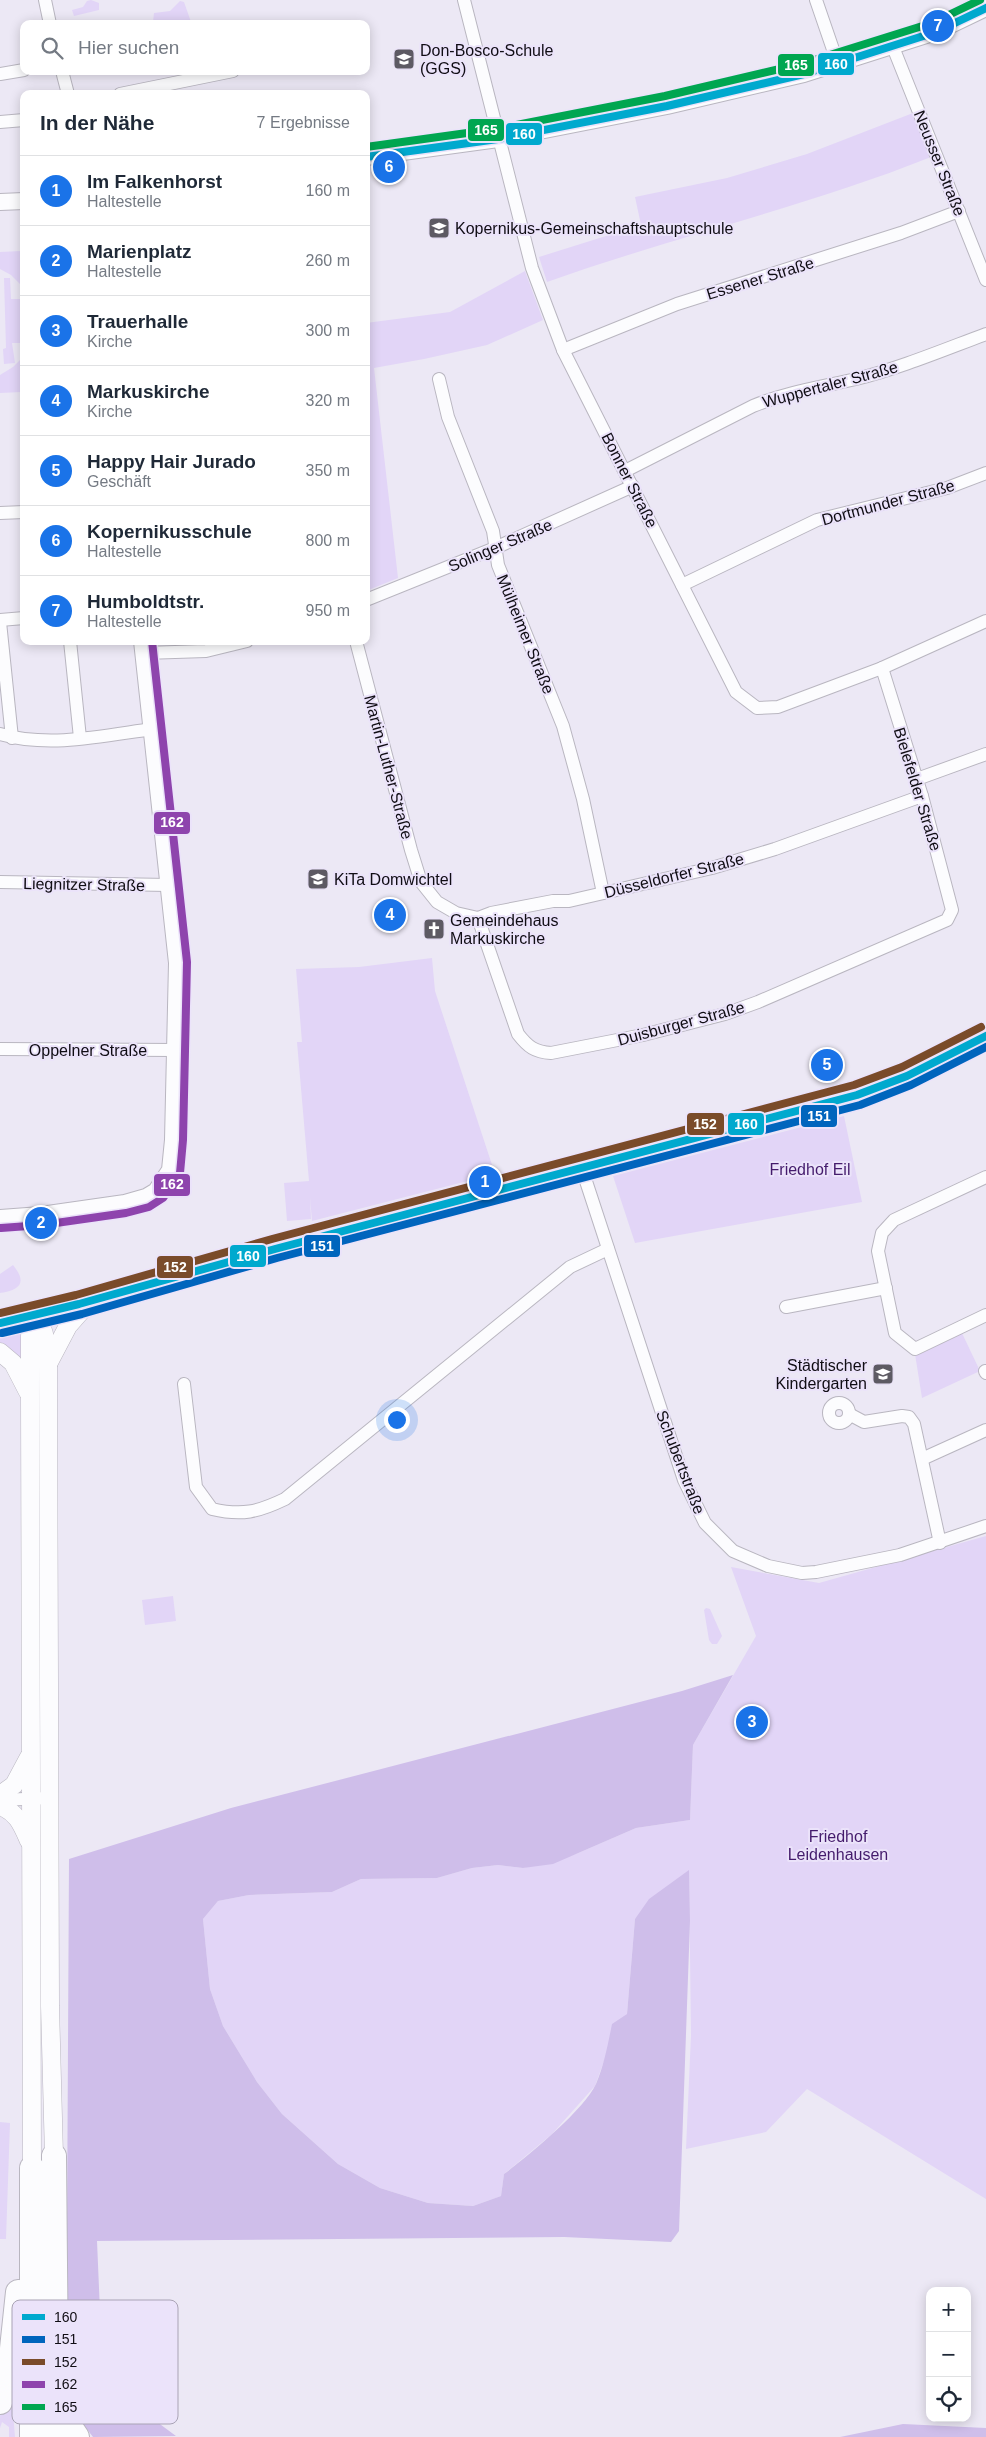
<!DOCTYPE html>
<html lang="de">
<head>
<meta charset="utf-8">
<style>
  :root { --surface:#fff; --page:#f6f6f7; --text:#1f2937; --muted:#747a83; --line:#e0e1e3; --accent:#1a73e8 }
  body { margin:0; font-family:Helvetica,sans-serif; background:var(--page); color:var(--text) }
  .controls { position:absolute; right:15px; bottom:15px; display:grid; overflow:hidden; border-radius:10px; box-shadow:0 2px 12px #0003 }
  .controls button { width:45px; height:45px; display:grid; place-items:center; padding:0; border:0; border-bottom:1px solid var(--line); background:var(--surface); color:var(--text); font:25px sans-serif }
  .you { position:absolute; left:396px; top:1419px; width:18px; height:18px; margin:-12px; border:4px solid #fff; border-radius:50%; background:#1a73e8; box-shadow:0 0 0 8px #1a73e833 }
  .badge { display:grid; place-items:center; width:32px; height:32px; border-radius:50%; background:var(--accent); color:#fff; font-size:16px; font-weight:700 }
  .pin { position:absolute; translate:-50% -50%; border:2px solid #fff; box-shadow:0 1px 5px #0006 }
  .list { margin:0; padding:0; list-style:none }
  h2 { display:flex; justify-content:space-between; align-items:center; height:65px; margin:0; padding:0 20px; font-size:21px }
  h2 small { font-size:16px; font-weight:400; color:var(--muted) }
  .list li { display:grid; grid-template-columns:32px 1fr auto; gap:15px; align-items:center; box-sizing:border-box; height:70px; padding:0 20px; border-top:1px solid var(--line) }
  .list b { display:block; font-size:19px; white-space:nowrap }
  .list p { margin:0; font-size:16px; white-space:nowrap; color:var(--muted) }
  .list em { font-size:16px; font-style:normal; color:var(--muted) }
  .icon { flex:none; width:28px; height:28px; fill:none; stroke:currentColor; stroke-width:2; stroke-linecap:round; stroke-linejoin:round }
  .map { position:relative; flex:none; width:986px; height:2437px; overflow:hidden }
  .search { position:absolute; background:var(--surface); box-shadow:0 2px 12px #0003; left:20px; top:20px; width:350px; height:55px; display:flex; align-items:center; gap:12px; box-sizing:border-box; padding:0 18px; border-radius:10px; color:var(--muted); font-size:19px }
  .panel { position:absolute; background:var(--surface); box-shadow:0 2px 12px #0003; left:20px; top:90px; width:350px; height:555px; border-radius:10px }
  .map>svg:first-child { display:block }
  .green { fill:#e2d5f7 }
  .forest { fill:#cfbeea }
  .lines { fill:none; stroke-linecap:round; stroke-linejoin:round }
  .minor-casing { stroke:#b9b6c0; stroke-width:14 }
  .tertiary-casing { stroke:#b9b6c0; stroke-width:18 }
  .secondary-casing { stroke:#b9b6c0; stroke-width:19 }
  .primary-casing { stroke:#b9b6c0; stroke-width:22 }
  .motorway-casing { stroke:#b9b6c0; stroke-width:26 }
  .minor { stroke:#fcfcfe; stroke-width:12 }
  .tertiary { stroke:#fcfcfe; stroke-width:16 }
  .secondary { stroke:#fcfcfe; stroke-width:18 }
  .primary { stroke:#fcfcfe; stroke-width:20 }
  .motorway { stroke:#fcfcfe; stroke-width:24 }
  .bus-1-casing { stroke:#ebe3fa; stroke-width:11 }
  .bus-2-casing { stroke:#ebe3fa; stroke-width:11 }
  .bus-3-casing { stroke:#ebe3fa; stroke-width:11 }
  .bus-4-casing { stroke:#ebe3fa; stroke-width:11 }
  .bus-5-casing { stroke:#ebe3fa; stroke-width:11 }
  .bus-1 { stroke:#00a9ce; stroke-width:8 }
  .bus-2 { stroke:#0065bd; stroke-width:8 }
  .bus-3 { stroke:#7a4b2a; stroke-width:8 }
  .bus-4 { stroke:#8e44ad; stroke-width:8 }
  .bus-5 { stroke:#00a651; stroke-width:8 }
  .labels { text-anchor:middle; stroke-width:4; stroke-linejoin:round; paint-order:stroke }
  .poi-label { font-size:16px; fill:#100d14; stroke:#ebe3fa; text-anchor:start }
  .street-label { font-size:16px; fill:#100d14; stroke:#ebe3fa }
  .park-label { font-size:16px; fill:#441b6c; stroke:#ebe3fa }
  .key { fill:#ebe3fa; stroke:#a9a3b5; stroke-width:1 }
  .key-label { font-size:14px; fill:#100d14 }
  .line-badge { stroke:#ebe3fa; stroke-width:2 }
  .badge-label { font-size:14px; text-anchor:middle; font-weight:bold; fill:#fff }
</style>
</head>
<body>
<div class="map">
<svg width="986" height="2437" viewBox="0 0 986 2437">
  <rect width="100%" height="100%" fill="#ece8f5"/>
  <!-- green -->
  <g class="green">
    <polygon points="91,0 99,3 99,10 74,16 72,10 83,7 87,1"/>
    <polygon points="180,1 184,2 191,22 180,24 153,22 154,13 170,11"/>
    <path d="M 913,113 L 931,157 C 806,207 673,237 547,282 L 539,257 L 641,225 L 635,197 L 727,178 L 807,154 Z"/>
    <polygon points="21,251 21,268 24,270 24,288 11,275 0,269 0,252"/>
    <polygon points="525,271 543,320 487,345 424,359 374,368 398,578 366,591 366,323 450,312"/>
    <polygon points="4,278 10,278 11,299 24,299 24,343 12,343 15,363 4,364 3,349 6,348"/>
    <polygon points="24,356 22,392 0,393 0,375 13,367"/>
    <polygon points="432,958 435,991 495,1174 312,1221 310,1197 311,1219 287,1221 284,1183 309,1181 297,1042 302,1042 296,969 359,967"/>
    <polygon points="844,1116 862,1202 635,1243 613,1176"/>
    <path d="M 13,1265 C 27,1282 21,1290 0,1293 L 0,1274 Z"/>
    <polygon points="27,1326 26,1366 0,1346 0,1333"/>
    <polygon points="961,1331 980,1371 922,1398 915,1354"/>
    <polygon points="36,1336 40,1336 42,1778 38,1779"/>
    <polygon points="986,1536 986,2199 807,2089 766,2132 686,2149 691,2035 689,1871 635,1919 627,2014 604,2061 595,2086 552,2134 504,2174 501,2196 473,2206 428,2203 380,2188 338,2164 282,2114 257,2082 223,2026 210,1989 203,1919 218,1901 249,1895 332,1892 361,1879 437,1878 472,1868 498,1865 523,1868 576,1854 636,1828 690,1820 693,1745 756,1636 731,1567 819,1583"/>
    <polygon points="173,1596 176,1621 145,1625 142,1600"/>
    <polygon points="706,1608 710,1609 722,1636 717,1644 712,1644 709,1640 704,1610"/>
    <polygon points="0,2122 10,2123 6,2239 0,2239"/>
    <polygon points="11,2388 15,2437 9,2437 9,2427 2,2422 0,2428 0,2416"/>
  </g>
  <!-- forest -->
  <g class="forest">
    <path d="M 733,1675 L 693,1745 L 690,1820 L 636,1828 L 553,1864 L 523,1868 L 498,1865 L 472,1868 L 437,1878 L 361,1879 L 332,1892 L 249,1895 L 218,1901 L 203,1919 L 210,1989 L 223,2026 L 257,2082 L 282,2114 L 338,2164 L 380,2188 L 428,2203 L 473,2206 L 501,2196 L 504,2174 C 528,2156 584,2110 596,2084 C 604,2065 608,2044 612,2024 L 627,2014 L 635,1919 L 649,1899 L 689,1870 L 690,1921 L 679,2231 L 671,2242 L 564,2237 L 97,2241 L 103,2382 L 176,2436 L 93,2437 L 80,2420 L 69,2395 L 67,2230 L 69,1859 L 231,1808 L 682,1691 Z"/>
    <polygon points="903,2424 986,2428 986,2437 840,2437"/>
  </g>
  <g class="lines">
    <!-- minor casing -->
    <g class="minor-casing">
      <g id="minor">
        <polyline points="45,0 50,24"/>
        <polyline points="464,0 532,268 563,350 736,692 757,708 778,707 882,668 986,621"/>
        <polyline points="816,0 838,64"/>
        <polyline points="893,47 986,280"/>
        <polyline points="62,71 68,94"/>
        <polyline points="0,74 24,70"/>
        <polyline points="120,94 233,71"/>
        <polyline points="0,122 24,120"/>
        <polyline points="563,350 677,304 901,233 959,211"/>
        <polyline points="439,379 448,417 493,531 498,565 563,726 583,799 603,893"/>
        <path d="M 625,471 L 753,406 C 787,392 821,387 856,379 C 900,368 943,350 986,334"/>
        <polyline points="0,513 24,512"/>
        <polyline points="682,585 817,520 947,488 986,473"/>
        <polyline points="366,600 495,548 633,486"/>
        <polyline points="0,620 24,618"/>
        <polyline points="0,622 12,738"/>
        <polyline points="70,641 80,738"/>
        <polyline points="356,641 411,850 421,882 437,902 456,913 478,918 491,913 553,901 569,901 712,868 775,849 922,796"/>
        <polyline points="144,653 206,651 247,641"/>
        <path d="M 0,734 C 49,748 102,736 152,729"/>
        <polyline points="917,779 986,754"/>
        <polyline points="0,882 168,885"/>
        <path d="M 478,918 L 518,1034 C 528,1047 535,1052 551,1053 L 643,1035 L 725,1014 L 758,1002 L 947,920 L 952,910 L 922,796 L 882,668"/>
        <polyline points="0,1049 176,1050"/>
        <polyline points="582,1169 684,1480 705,1523 733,1551 768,1566 802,1573 816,1572 900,1555 986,1526"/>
        <polyline points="986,1177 894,1220 882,1233 878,1251 895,1333 915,1349 986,1315"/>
        <polyline points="786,1307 886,1288"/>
        <polyline points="985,1371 986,1373"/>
        <path d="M 184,1384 L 196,1487 L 212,1509 C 242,1516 258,1512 285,1499 L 570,1267 L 608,1249"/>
        <circle cx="839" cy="1413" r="10"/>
        <polyline points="849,1414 864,1422 902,1416 909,1417 914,1424 940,1543"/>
        <polyline points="922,1459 986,1430"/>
        <polyline points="0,1800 49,1798"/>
      </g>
    </g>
    <!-- tertiary casing -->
    <g class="tertiary-casing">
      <g id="tertiary">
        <polyline points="366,157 498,139 667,106 804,74 936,32 986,8"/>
        <polyline points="0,202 24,201"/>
        <polyline points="0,1218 41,1215 125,1203 146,1197 156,1191 170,1170 173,1140 177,963 142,641"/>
      </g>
    </g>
    <!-- secondary casing -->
    <g class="secondary-casing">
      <g id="secondary">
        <polyline points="38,1315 44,1334 48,1364 50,2006 54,2156"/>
        <polyline points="0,1352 13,1363 28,1392"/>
        <polyline points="48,1364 68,1326 90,1301"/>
        <polyline points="0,1795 14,1785 29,1757"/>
        <path d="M 0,1806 C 17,1812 22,1825 29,1841"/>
        <polyline points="32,2168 30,1395 30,1336 38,1315"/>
      </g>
    </g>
    <!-- primary casing -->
    <g class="primary-casing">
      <path id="primary" d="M 0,1323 C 106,1301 209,1265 314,1238 C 495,1191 677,1146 857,1095 C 902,1082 944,1057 986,1036"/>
    </g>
    <!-- motorway casing -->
    <g class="motorway-casing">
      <g id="motorway">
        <polyline points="32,2168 32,2437"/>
        <polyline points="60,2393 69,2425 77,2437"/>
        <polyline points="0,2402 11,2358 18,2292"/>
        <polyline points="52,2437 56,2371 54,2156"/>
      </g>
    </g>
    <!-- minor -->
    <use href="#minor" class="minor"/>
    <!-- tertiary -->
    <use href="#tertiary" class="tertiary"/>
    <!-- secondary -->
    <use href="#secondary" class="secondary"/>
    <!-- primary -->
    <use href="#primary" class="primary"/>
    <!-- motorway -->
    <use href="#motorway" class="motorway"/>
    <!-- bus-1 casing -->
    <g class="bus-1-casing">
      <g id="bus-1">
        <polyline points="366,157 498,139 667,106 804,74 936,32 986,8"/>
        <polyline points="0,1323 79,1304 275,1249 857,1095 907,1076 986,1036"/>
      </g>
    </g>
    <!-- bus-2 casing -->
    <g class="bus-2-casing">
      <polyline id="bus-2" points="2,1333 82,1314 277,1258 860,1105 911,1085 986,1047"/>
    </g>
    <!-- bus-3 casing -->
    <g class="bus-3-casing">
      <polyline id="bus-3" points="0,1313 76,1295 272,1239 854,1085 902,1067 981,1027"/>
    </g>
    <!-- bus-4 casing -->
    <g class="bus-4-casing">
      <polyline id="bus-4" points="1,1228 42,1225 126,1213 149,1207 163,1198 180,1173 183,1140 187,962 152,641"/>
    </g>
    <!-- bus-5 casing -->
    <g class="bus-5-casing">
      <polyline id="bus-5" points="366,147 496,129 665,96 801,64 932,23 980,0"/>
    </g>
    <!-- bus-1 -->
    <use href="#bus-1" class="bus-1"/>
    <!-- bus-2 -->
    <use href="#bus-2" class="bus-2"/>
    <!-- bus-3 -->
    <use href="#bus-3" class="bus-3"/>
    <!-- bus-4 -->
    <use href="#bus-4" class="bus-4"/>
    <!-- bus-5 -->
    <use href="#bus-5" class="bus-5"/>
  </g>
  <!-- icons -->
  <defs>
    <g id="school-square" transform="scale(1.125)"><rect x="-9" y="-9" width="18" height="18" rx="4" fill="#5d5a63" stroke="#ebe3fa"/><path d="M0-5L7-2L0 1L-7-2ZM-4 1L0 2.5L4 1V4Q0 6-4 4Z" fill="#fff"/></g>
    <g id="church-square" transform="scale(1.125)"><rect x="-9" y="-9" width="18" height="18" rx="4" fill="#5d5a63" stroke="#ebe3fa"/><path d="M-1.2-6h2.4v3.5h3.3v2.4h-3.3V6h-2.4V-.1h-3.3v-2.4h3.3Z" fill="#fff"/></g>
  </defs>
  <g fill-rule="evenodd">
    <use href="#school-square" x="404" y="59"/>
    <use href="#school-square" x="439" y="228"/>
    <use href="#school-square" x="318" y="879"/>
    <use href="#church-square" x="434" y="929"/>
    <use href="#school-square" x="883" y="1374"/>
  </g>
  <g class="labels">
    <!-- poi labels -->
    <g class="poi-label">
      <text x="420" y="56">Don-Bosco-Schule<tspan x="420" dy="18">(GGS)</tspan></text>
      <text x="455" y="234">Kopernikus-Gemeinschaftshauptschule</text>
      <text x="334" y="885">KiTa Domwichtel</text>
      <text x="450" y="926">Gemeindehaus<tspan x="450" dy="18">Markuskirche</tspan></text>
      <text x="867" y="1371" text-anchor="end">Städtischer<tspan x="867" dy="18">Kindergarten</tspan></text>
    </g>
    <!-- street labels -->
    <g class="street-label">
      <text transform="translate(940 163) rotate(68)" y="6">Neusser Straße</text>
      <text transform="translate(760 278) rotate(-17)" y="6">Essener Straße</text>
      <text transform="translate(830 384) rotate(-15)" y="6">Wuppertaler Straße</text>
      <text transform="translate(630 480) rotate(63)" y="6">Bonner Straße</text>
      <text transform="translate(888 502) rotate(-15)" y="6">Dortmunder Straße</text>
      <text transform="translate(500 545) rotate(-23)" y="6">Solinger Straße</text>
      <text transform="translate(526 634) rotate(68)" y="6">Mülheimer Straße</text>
      <text transform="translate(389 767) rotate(75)" y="6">Martin-Luther-Straße</text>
      <text transform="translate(918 789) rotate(73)" y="6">Bielefelder Straße</text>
      <text transform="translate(674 875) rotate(-14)" y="6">Düsseldorfer Straße</text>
      <text transform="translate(84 884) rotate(1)" y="6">Liegnitzer Straße</text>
      <text transform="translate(681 1023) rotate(-15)" y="6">Duisburger Straße</text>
      <text x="88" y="1056">Oppelner Straße</text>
      <text transform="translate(681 1462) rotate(69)" y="6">Schubertstraße</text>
    </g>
    <!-- park labels -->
    <g class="park-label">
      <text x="810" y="1175">Friedhof Eil</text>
      <text x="838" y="1842">Friedhof<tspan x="838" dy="18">Leidenhausen</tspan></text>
    </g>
  </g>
  <!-- legend -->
  <rect x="12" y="2300" width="166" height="124" rx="8" class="key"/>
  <rect x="22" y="2314" width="23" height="6" fill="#00a9ce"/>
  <rect x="22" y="2336" width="23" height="7" fill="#0065bd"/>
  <rect x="22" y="2359" width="23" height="6" fill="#7a4b2a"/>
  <rect x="22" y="2381" width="23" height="7" fill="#8e44ad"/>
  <rect x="22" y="2404" width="23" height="6" fill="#00a651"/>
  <g class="key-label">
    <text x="54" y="2322">160</text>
    <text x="54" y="2344">151</text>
    <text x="54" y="2367">152</text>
    <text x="54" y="2389">162</text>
    <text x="54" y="2412">165</text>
  </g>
  <g class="line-badge">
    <rect x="817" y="52" width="38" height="24" rx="5" fill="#00a9ce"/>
    <rect x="777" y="53" width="38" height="24" rx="5" fill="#00a651"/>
    <rect x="467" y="118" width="38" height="24" rx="5" fill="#00a651"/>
    <rect x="505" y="122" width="38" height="24" rx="5" fill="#00a9ce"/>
    <rect x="153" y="811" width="38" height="24" rx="5" fill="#8e44ad"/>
    <rect x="800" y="1104" width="38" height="24" rx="5" fill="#0065bd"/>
    <rect x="686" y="1112" width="39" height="24" rx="5" fill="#7a4b2a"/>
    <rect x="727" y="1112" width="38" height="24" rx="5" fill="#00a9ce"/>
    <rect x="153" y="1173" width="38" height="24" rx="5" fill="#8e44ad"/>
    <rect x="303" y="1234" width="38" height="24" rx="5" fill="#0065bd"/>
    <rect x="229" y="1244" width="38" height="24" rx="5" fill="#00a9ce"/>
    <rect x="156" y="1255" width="38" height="24" rx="5" fill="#7a4b2a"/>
  </g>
  <g class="badge-label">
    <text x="836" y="69">160</text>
    <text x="796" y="70">165</text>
    <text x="486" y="135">165</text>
    <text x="524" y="139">160</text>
    <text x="172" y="827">162</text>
    <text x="819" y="1121">151</text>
    <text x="705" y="1129">152</text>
    <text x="746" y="1129">160</text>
    <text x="172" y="1189">162</text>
    <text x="322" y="1251">151</text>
    <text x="248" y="1261">160</text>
    <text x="175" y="1272">152</text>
  </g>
</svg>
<div class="controls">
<button>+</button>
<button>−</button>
<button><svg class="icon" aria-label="locate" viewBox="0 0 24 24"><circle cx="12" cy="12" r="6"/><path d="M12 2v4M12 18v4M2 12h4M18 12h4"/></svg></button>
</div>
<div class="you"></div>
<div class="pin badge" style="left:485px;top:1182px">1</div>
<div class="pin badge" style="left:41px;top:1223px">2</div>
<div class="pin badge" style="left:752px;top:1722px">3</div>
<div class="pin badge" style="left:390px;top:915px">4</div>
<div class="pin badge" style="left:827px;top:1065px">5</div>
<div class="pin badge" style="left:389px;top:167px">6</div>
<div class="pin badge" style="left:938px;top:26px">7</div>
<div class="search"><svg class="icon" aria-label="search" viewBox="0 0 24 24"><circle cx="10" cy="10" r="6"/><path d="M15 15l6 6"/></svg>Hier suchen</div>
<section class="panel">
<h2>In der Nähe<small>7 Ergebnisse</small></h2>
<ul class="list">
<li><span class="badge">1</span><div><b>Im Falkenhorst</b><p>Haltestelle</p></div><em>160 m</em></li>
<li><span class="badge">2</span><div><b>Marienplatz</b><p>Haltestelle</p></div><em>260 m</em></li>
<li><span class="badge">3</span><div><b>Trauerhalle</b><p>Kirche</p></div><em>300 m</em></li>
<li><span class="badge">4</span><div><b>Markuskirche</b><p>Kirche</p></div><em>320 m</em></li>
<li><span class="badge">5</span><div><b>Happy Hair Jurado</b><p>Geschäft</p></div><em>350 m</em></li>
<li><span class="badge">6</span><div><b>Kopernikusschule</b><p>Haltestelle</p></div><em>800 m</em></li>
<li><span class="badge">7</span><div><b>Humboldtstr.</b><p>Haltestelle</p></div><em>950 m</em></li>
</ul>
</section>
</div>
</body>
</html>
